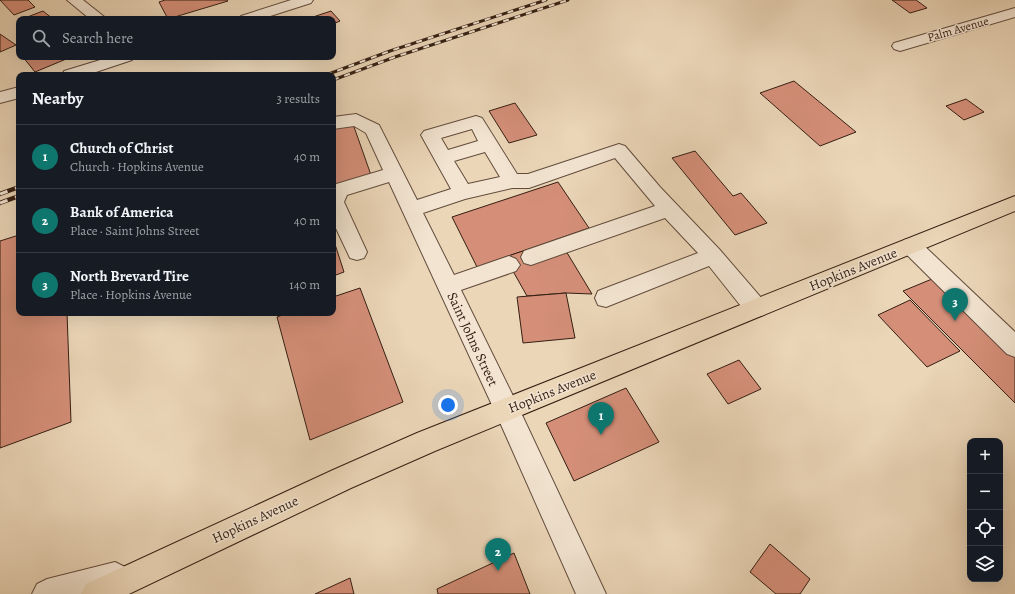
<!DOCTYPE html>
<html lang="en">
<head>
<meta charset="utf-8">
<style>
  :root { --surface:#171b24; --page:#20242c; --text:#f1f3f6; --muted:#9ea1a6; --line:#363941; --accent:#0f766e }
  body { margin:0; font-family:Alegreya,serif; background:var(--page); color:var(--text) }
  .controls { position:absolute; right:12px; bottom:12px; display:grid; overflow:hidden; border-radius:8px; box-shadow:0 4px 16px #0002 }
  .controls button { width:36px; height:36px; display:grid; place-items:center; padding:0; border:0; border-bottom:1px solid var(--line); background:var(--surface); color:var(--text); font:20px sans-serif }
  .you { position:absolute; left:448px; top:405px; width:14px; height:14px; margin:-10px; border:3px solid #fff; border-radius:50%; background:#1a73e8; box-shadow:0 0 0 6px #1a73e833 }
  .badge { display:grid; place-items:center; width:26px; height:26px; border-radius:50%; background:var(--accent); color:#fff; font-size:13px; font-weight:700 }
  .pin { position:absolute; translate:-50% -33px; filter:drop-shadow(0 1px 2px #0008) }
  .pin::after { content:''; position:absolute; top:21px; width:14px; height:12px; background:inherit; clip-path:polygon(0 0,100% 0,50% 100%) }
  .list { margin:0; padding:0; list-style:none }
  h2 { display:flex; justify-content:space-between; align-items:center; height:52px; margin:0; padding:0 16px; font-size:17px }
  h2 small { font-size:13px; font-weight:400; color:var(--muted) }
  .list li { display:grid; grid-template-columns:26px 1fr auto; gap:12px; align-items:center; box-sizing:border-box; height:64px; padding:0 16px; border-top:1px solid var(--line) }
  .list b { display:block; font-size:15px; white-space:nowrap }
  .list p { margin:0; font-size:13px; white-space:nowrap; color:var(--muted) }
  .list em { font-size:13px; font-style:normal; color:var(--muted) }
  .icon { flex:none; width:22px; height:22px; fill:none; stroke:currentColor; stroke-width:2; stroke-linecap:round; stroke-linejoin:round }
  .map { position:relative; flex:none; width:1015px; height:594px; overflow:hidden }
  .search { position:absolute; background:var(--surface); box-shadow:0 4px 16px #0002; left:16px; top:16px; width:320px; height:44px; display:flex; align-items:center; gap:10px; box-sizing:border-box; padding:0 14px; border-radius:8px; color:var(--muted); font-size:15px }
  .panel { position:absolute; background:var(--surface); box-shadow:0 4px 16px #0002; left:16px; top:72px; width:320px; height:244px; border-radius:8px }
  .map>svg:first-child { display:block }
  .building { fill:#d58f79; stroke:#341e12 }
  .lines { fill:none; stroke-linecap:round; stroke-linejoin:round }
  .minor-casing { stroke:#624c3c; stroke-width:2 }
  .major-casing { stroke:#341e12; stroke-width:2 }
  .minor { fill:#f2e4d1; fill-rule:evenodd }
  .major { fill:#ebd6b8; fill-rule:evenodd }
  .rail-far1-casing { stroke:#341e12; stroke-width:3 }
  .rail-casing { stroke:#341e12; stroke-width:4.5 }
  .rail-far1 { stroke:#f2e4d1; stroke-width:2; stroke-dasharray:6; stroke-linecap:butt }
  .rail { stroke:#f2e4d1; stroke-width:3; stroke-dasharray:8; stroke-linecap:butt }
  .labels { text-anchor:middle; stroke-width:3; stroke-linejoin:round; paint-order:stroke }
  .far-street-label { font-size:12px; fill:#341e12; stroke:#f2e4d1 }
  .street-label { font-size:14px; fill:#341e12; stroke:#f2e4d1 }
</style>
</head>
<body>
<div class="map">
<svg width="1015" height="594" viewBox="0 0 1015 594">
  <rect width="100%" height="100%" fill="#ebd6b8"/>
  <filter id="stains"><feTurbulence type="fractalNoise" baseFrequency=".005" numOctaves="4"/><feColorMatrix values="0 0 0 0 .2 0 0 0 0 .09 0 0 0 0 .02 0 0 0 .5 -.17"/></filter>
  <radialGradient id="worn" r=".72"><stop offset=".6" stop-color="#630" stop-opacity="0"/><stop offset="1" stop-color="#630" stop-opacity=".3"/></radialGradient>
  <!-- building -->
  <g class="building">
    <polygon points="0,0 28,0 35,7 14,15"/>
    <polygon points="165,0 227,0 228,1 168,19 159,2"/>
    <polygon points="892,0 916,0 927,8 910,13"/>
    <polygon points="43,11 53,19 22,19"/>
    <polygon points="331,11 340,21 333,24 333,19 307,19"/>
    <polygon points="0,34 16,45 0,52"/>
    <polygon points="23,57 71,57 35,72"/>
    <polygon points="794,81 856,132 820,146 760,93"/>
    <polygon points="966,99 984,112 964,120 946,106"/>
    <polygon points="515,103 537,135 509,143 489,111"/>
    <polygon points="353,124 371,175 333,185 333,128"/>
    <polygon points="695,151 733,196 741,193 767,223 735,235 672,158"/>
    <polygon points="558,182 589,228 477,267 452,217"/>
    <polygon points="19,235 19,313 67,313 71,422 0,448 0,241"/>
    <polygon points="333,238 344,272 333,276"/>
    <polygon points="526,250 534,262 566,251 592,294 566,293 527,296 505,257"/>
    <polygon points="932,279 1015,351 1015,403 903,291"/>
    <polygon points="360,288 403,402 310,440 277,317 288,313 333,313 333,297"/>
    <polygon points="566,293 575,338 523,343 517,297"/>
    <polygon points="910,300 960,351 927,367 878,315"/>
    <polygon points="739,360 761,389 728,404 707,374"/>
    <polygon points="626,388 659,442 574,481 546,423"/>
    <polygon points="770,544 810,579 800,594 776,594 750,572"/>
    <polygon points="514,553 530,594 438,594 437,589"/>
    <polygon points="350,578 354,594 315,594"/>
  </g>
  <g class="lines">
    <!-- minor casing -->
    <g class="minor-casing">
      <g id="minor">
        <polygon points="67,0 83,0 107,19 90,19"/>
        <polygon points="291,0 313,0 311,3 261,19 239,19 241,16"/>
        <polygon points="1015,8 1015,17 900,51 894,49 892,46 894,43"/>
        <polygon points="110,57 134,57 132,60 87,75 62,75 64,71"/>
        <polygon points="19,87 19,98 0,103 0,92"/>
        <path d="M 356,114 L 379,125 L 417,200 L 451,189 L 421,135 L 424,131 L 476,116 L 482,118 L 517,174 L 528,174 L 619,144 L 625,146 L 660,187 L 720,250 L 764,301 L 767,308 L 764,315 L 756,317 L 748,315 L 709,266 L 606,307 L 598,305 L 595,298 L 598,291 L 698,253 L 665,218 L 531,265 L 524,263 L 521,257 L 524,251 L 655,206 L 615,158 L 529,188 L 512,188 L 465,199 L 423,213 L 454,275 L 509,256 L 516,259 L 520,265 L 516,271 L 461,290 L 516,402 L 606,594 L 576,594 L 498,418 L 389,182 L 347,195 L 344,202 L 367,252 L 364,258 L 357,260 L 350,258 L 333,222 L 333,185 L 383,170 L 366,133 L 354,126 L 333,129 L 333,117 ZM 472,129 L 478,141 L 448,150 L 441,138 ZM 485,152 L 500,177 L 468,184 L 454,161 Z"/>
        <polygon points="911,238 918,240 1015,332 1015,357 1007,354 904,252 901,246 904,240"/>
        <polygon points="115,562 125,567 130,577 125,587 105,594 32,594 37,584 47,579"/>
      </g>
    </g>
    <!-- major casing -->
    <g class="major-casing">
      <polygon id="major" points="1015,196 1015,211 435,451 351,488 129,594 81,594 86,584 333,470 417,433"/>
    </g>
    <!-- minor -->
    <use href="#minor" class="minor"/>
    <!-- major -->
    <use href="#major" class="major"/>
    <!-- rail-far1 casing -->
    <g class="rail-far1-casing">
      <g id="rail-far1">
        <polyline points="326,75 390,51 546,0"/>
        <polyline points="333,80 395,57 568,0"/>
      </g>
    </g>
    <!-- rail casing -->
    <g class="rail-casing">
      <g id="rail">
        <polyline points="0,194 19,187"/>
        <polyline points="0,203 19,196"/>
      </g>
    </g>
    <!-- rail-far1 -->
    <use href="#rail-far1" class="rail-far1"/>
    <!-- rail -->
    <use href="#rail" class="rail"/>
  </g>
  <g class="labels">
    <!-- far-street labels -->
    <g class="far-street-label">
      <text transform="translate(958 29) rotate(-16)" y="4">Palm Avenue</text>
    </g>
    <!-- street labels -->
    <g class="street-label">
      <text transform="translate(853 269) rotate(-22)" y="5">Hopkins Avenue</text>
      <text transform="translate(473 339) rotate(65)" y="5">Saint Johns Street</text>
      <text transform="translate(552 391) rotate(-22)" y="5">Hopkins Avenue</text>
      <text transform="translate(255 519) rotate(-25)" y="5">Hopkins Avenue</text>
    </g>
  </g>
  <rect width="100%" height="100%" filter="url(#stains)"/>
  <rect width="100%" height="100%" fill="url(#worn)"/>
</svg>
<div class="controls">
<button>+</button>
<button>−</button>
<button><svg class="icon" aria-label="locate" viewBox="0 0 24 24"><circle cx="12" cy="12" r="6"/><path d="M12 2v4M12 18v4M2 12h4M18 12h4"/></svg></button>
<button><svg class="icon" aria-label="layers" viewBox="0 0 24 24"><path d="M12 4l9 5-9 5-9-5zM3 14l9 5 9-5"/></svg></button>
</div>
<div class="you"></div>
<div class="pin badge" style="left:601px;top:435px">1</div>
<div class="pin badge" style="left:498px;top:571px">2</div>
<div class="pin badge" style="left:955px;top:321px">3</div>
<div class="search"><svg class="icon" aria-label="search" viewBox="0 0 24 24"><circle cx="10" cy="10" r="6"/><path d="M15 15l6 6"/></svg>Search here</div>
<section class="panel">
<h2>Nearby<small>3 results</small></h2>
<ul class="list">
<li><span class="badge">1</span><div><b>Church of Christ</b><p>Church · Hopkins Avenue</p></div><em>40 m</em></li>
<li><span class="badge">2</span><div><b>Bank of America</b><p>Place · Saint Johns Street</p></div><em>40 m</em></li>
<li><span class="badge">3</span><div><b>North Brevard Tire</b><p>Place · Hopkins Avenue</p></div><em>140 m</em></li>
</ul>
</section>
</div>
</body>
</html>
